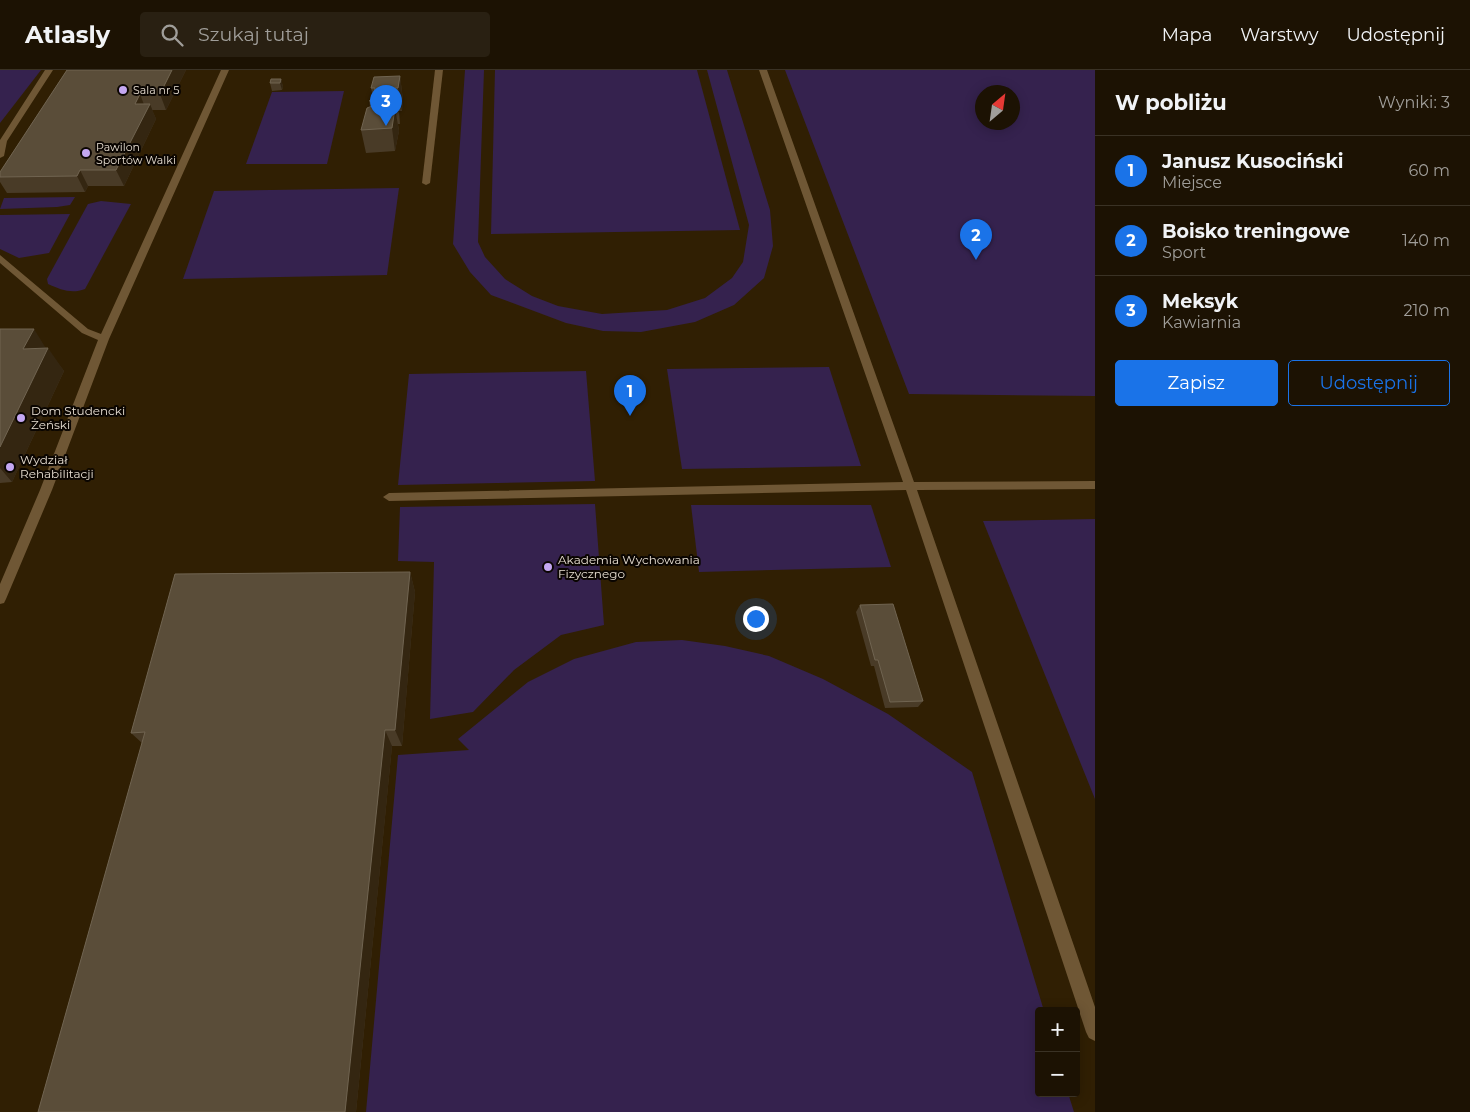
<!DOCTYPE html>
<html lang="pl">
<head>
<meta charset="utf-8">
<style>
  :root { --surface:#1c1203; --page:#292012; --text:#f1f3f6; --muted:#a09e9a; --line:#3a3225; --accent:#1a73e8 }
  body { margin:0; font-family:Montserrat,sans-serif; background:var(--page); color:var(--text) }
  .controls { position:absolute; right:15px; bottom:15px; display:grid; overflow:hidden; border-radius:5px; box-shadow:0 2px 12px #0003 }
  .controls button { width:45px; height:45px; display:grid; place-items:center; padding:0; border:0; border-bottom:1px solid var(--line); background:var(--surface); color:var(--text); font:25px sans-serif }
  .compass { position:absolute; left:975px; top:15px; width:45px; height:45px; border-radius:50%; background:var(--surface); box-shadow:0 2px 12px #0003; rotate:29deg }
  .you { position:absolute; left:755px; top:548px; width:18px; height:18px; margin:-12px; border:4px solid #fff; border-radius:50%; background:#1a73e8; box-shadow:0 0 0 8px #1a73e833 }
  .badge { display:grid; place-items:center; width:32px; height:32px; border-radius:50%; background:var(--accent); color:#fff; font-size:16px; font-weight:700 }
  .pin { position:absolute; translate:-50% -41px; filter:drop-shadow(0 1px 2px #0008) }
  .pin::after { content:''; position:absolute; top:26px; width:18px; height:15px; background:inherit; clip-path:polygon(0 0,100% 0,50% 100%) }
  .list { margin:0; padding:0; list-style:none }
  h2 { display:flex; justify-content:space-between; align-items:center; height:65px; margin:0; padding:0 20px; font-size:21px }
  h2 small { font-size:16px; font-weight:400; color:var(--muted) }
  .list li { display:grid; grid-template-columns:32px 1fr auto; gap:15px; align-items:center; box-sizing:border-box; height:70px; padding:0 20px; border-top:1px solid var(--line) }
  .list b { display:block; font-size:19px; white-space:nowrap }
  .list p { margin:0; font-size:16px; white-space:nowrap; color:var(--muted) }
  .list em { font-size:16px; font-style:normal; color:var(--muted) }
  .actions { display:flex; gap:10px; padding:15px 20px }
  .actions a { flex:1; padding:11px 0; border:1px solid var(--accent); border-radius:5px; text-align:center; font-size:18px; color:var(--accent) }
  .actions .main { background:var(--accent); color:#fff }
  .icon { flex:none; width:28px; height:28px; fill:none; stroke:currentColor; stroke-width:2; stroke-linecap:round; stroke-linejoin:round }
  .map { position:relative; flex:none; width:1095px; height:1042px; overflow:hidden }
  header { display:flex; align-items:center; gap:30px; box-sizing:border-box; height:70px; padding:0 25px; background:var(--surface); border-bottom:1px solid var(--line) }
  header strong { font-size:24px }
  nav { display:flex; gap:28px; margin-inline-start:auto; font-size:18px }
  .search { width:350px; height:45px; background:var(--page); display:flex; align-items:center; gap:12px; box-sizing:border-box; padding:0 18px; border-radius:5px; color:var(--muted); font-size:19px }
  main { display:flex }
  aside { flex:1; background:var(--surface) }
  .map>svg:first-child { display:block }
  .built { fill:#301f03; fill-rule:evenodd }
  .green { fill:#35224e; fill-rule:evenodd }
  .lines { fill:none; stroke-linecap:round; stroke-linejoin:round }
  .street { fill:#6f5735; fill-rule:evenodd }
  .wall { fill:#493b27 }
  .shaded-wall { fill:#342611 }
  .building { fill:#5a4d39; stroke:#706451 }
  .poi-dot { fill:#c4a7f1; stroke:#0a0501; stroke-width:2 }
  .labels { text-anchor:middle; stroke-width:4; stroke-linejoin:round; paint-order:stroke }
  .far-poi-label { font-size:11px; fill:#e7ded1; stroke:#0a0501; text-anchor:start }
  .poi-label { font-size:12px; fill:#e7ded1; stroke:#0a0501; text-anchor:start }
</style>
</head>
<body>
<header>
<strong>Atlasly</strong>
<div class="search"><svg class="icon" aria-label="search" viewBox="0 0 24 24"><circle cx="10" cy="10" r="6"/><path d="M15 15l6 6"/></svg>Szukaj tutaj</div>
<nav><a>Mapa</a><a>Warstwy</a><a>Udostępnij</a></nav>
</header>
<main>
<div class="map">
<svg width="1095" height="1042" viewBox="0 0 1095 1042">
  <rect width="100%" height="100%" fill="#261804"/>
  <!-- built -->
  <path class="built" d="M 0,0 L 1053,0 L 1095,21 L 1095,1042 L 0,1042 ZM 982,22 L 1012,22 L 1012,52 L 982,52 ZM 1039,941 L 1076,941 L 1076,1023 L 1039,1023 Z"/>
  <!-- green -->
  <g class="green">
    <polygon points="0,0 41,0 0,53"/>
    <polygon points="465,0 484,0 478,172 485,187 505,209 532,226 558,236 602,244 667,240 705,228 732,208 743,192 749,155 707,0 727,0 770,140 773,176 764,208 734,235 695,252 641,262 603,261 566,253 491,225 470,202 453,174"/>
    <polygon points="495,0 697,0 740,160 491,164"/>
    <path d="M 785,0 L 1095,0 L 1095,326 L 909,324 ZM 982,22 L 1012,22 L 1012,52 L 982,52 Z"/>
    <polygon points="344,21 327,94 246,94 272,22"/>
    <polygon points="399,118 387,205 183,209 214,121"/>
    <polygon points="75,127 70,135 57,137 0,139 4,128"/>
    <path d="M 101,131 L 131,134 L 85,219 C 72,224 61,220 48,214 L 47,209 L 88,134 Z"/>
    <polygon points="70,144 49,183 19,188 0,179 0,145"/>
    <polygon points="829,297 861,396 682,399 667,299"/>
    <polygon points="586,301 595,411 398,415 409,304"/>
    <polygon points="595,434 604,555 561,565 514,600 473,642 430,649 434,492 398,491 400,437"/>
    <polygon points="691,435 871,435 891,497 699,502"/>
    <polygon points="1095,449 1095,729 983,451"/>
    <polygon points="682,570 725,576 769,586 823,609 888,644 972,702 1044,941 1039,941 1039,1023 1068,1023 1074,1042 366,1042 398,685 469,680 458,669 528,612 574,589 636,572"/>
  </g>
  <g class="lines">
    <!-- street -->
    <g class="street">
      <polygon points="45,0 53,0 7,71 4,86 0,88 0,70"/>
      <polygon points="221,0 229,0 109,269 52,420 6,529 4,533 0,534 0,514 40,420 98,270 82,263 0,193 0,185 88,259 101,264"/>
      <polygon points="435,0 443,0 430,113 426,115 422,113"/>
      <polygon points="759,0 767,0 914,412 1095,411 1095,419 917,420 1095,937 1095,971 1089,968 1086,962 906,420 389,431 383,427 389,423 903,412"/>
    </g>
  </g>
  <!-- wall -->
  <g class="wall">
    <polygon points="67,0 186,0 166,40 152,40 156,49 124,116 88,116 85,122 7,123 0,112 0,102"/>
    <polygon points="400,6 403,30 402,41 399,41 400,54 398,54 399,61 395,81 366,83 361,60 370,37 369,31 373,27 371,18"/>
    <polygon points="281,9 283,17 282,20 272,21 270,13"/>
    <polygon points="0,259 46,278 64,301 12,412 0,413"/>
    <polygon points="410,502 415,522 402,676 392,676 356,1042 38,1042 142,673 131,663"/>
    <polygon points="860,535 923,631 918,637 885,638 874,596 871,596 856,542"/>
  </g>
  <!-- shaded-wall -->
  <g class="shaded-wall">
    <polygon points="172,0 186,0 166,40 160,24"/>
    <polygon points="400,6 403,30 402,41 398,18"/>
    <polygon points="281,9 283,17 282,20 280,13"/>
    <polygon points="395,18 399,41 398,43 396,30 394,26"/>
    <polygon points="140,24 146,40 150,34 156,49 124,116 116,100 135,34"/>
    <polygon points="393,30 394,42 395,38 399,61 395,81 392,58 392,35"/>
    <polygon points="80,100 88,116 85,122 77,106"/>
    <polygon points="34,259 47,280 48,278 64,301 12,412 0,398 0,377 23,279"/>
    <polygon points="410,502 415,522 402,676 395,660"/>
    <polygon points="385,660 392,676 356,1042 345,1042"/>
  </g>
  <!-- building -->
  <g class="building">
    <polygon points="67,0 172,0 160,24 140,24 135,34 150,34 116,100 80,100 77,106 0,107 0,102"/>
    <polygon points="400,6 398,18 395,18 394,26 396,30 393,30 392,35 395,38 392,58 361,60 367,38 372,36 373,31 369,31 373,27 375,18 371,18 374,7"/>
    <polygon points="271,9 281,9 280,13 270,13"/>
    <polygon points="0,259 34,259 23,279 48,278 0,377"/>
    <polygon points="410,502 395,660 385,660 345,1042 38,1042 145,662 131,663 175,504"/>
    <polygon points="893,534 923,631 890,632 878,590 875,590 860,535"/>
  </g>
  <!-- markers -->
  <g class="poi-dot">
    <circle cx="123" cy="20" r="5"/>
    <circle cx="86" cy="83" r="5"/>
    <circle cx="21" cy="348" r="5"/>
    <circle cx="10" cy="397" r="5"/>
    <circle cx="548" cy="497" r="5"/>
  </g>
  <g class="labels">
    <!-- far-poi labels -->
    <g class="far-poi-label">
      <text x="133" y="24">Sala nr 5</text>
      <text x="96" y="81">Pawilon<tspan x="96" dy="13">Sportów Walki</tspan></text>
    </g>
    <!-- poi labels -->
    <g class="poi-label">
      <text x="31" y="345">Dom Studencki<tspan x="31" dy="14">Żeński</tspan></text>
      <text x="20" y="394">Wydział<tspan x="20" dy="14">Rehabilitacji</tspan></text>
      <text x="558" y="494">Akademia Wychowania<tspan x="558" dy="14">Fizycznego</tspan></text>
    </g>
  </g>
</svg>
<div class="controls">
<button>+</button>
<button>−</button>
</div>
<svg class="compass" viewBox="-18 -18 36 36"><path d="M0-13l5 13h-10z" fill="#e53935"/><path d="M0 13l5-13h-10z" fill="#a09e9a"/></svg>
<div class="you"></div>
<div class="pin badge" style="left:630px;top:346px">1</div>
<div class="pin badge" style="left:976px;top:190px">2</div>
<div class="pin badge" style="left:386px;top:56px">3</div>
</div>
<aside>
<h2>W pobliżu<small>Wyniki: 3</small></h2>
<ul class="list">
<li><span class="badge">1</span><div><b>Janusz Kusociński</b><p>Miejsce</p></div><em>60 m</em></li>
<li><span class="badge">2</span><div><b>Boisko treningowe</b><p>Sport</p></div><em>140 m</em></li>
<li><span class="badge">3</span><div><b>Meksyk</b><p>Kawiarnia</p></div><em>210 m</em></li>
</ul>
<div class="actions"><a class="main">Zapisz</a><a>Udostępnij</a></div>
</aside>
</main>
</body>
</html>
